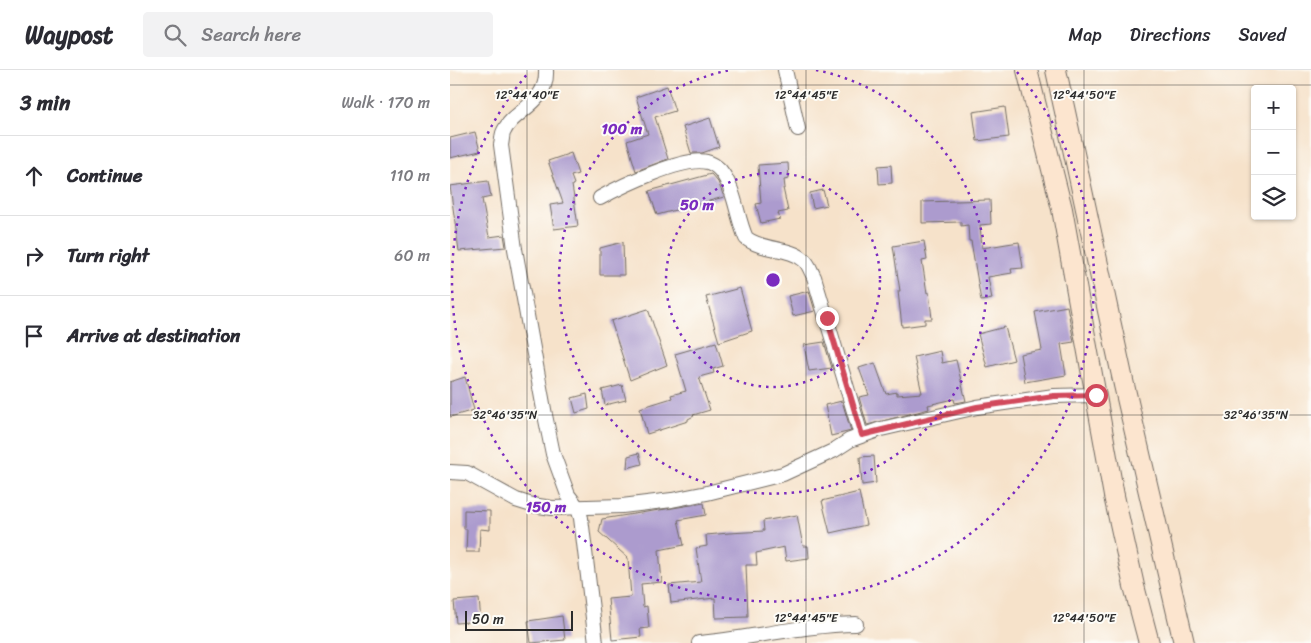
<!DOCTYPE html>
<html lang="en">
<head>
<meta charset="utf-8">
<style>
  :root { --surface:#fff; --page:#f2f2f3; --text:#2b2b33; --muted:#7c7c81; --line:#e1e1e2 }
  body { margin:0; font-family:Sriracha,sans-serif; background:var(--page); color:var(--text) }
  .controls { position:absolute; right:15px; top:15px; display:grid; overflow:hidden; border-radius:5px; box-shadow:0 1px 4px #0004 }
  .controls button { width:45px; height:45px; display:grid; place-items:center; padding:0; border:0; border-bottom:1px solid var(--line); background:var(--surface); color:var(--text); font:25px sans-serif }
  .scale { position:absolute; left:15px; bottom:12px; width:108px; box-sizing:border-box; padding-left:5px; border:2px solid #2b2b2b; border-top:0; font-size:14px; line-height:18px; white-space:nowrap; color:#2b2b2b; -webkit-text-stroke:4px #fdfcf7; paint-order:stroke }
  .stop { position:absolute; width:15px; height:15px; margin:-11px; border:4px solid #d1495b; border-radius:50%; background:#fff }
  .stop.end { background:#d1495b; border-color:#fff; box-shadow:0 1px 5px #0008 }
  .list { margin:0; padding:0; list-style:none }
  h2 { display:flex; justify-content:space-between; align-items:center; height:65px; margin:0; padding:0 20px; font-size:21px }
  h2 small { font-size:16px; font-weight:400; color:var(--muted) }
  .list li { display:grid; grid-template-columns:32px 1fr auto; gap:15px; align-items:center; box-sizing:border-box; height:80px; padding:0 20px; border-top:1px solid var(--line) }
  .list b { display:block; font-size:19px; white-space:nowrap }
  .list em { font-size:16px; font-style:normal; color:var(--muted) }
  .icon { flex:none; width:28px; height:28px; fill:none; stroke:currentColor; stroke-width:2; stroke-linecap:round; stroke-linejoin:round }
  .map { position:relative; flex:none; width:861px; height:573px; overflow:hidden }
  header { display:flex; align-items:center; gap:30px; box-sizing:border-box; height:70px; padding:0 25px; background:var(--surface); border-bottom:1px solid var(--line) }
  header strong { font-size:24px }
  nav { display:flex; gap:28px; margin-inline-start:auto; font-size:18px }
  .search { width:350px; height:45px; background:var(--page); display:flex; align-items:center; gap:12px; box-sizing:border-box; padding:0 18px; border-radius:5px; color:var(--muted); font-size:19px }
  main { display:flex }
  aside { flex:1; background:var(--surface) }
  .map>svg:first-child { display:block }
  .building { fill:#ac9bce }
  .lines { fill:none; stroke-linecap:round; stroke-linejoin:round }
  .minor-casing { stroke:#726b63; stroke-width:16 }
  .secondary-casing { stroke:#726b63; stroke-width:22 }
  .minor { stroke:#fff; stroke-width:14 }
  .secondary { stroke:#fce5cf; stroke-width:20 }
  .route { stroke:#d1495b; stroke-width:6 }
  .ticks { fill:none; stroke:#2b2b2b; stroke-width:1; stroke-opacity:0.45 }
  .ring { fill:none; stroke:#7b2cbf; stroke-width:2.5; stroke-dasharray:2.5 5 }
  .ticks-label { font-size:12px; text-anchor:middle; fill:#2b2b2b; stroke:#fdfcf7; stroke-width:4; stroke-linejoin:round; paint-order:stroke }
  .centre { fill:#7b2cbf; stroke:#fdfcf7; stroke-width:2.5 }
  .ring-label { font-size:15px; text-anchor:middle; font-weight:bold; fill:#7b2cbf; stroke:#fdfcf7; stroke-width:4; stroke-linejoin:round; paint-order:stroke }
</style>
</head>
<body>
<header>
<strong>Waypost</strong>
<div class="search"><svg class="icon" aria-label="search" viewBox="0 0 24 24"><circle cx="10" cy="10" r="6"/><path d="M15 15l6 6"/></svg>Search here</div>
<nav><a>Map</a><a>Directions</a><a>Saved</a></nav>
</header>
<main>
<aside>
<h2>3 min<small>Walk · 170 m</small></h2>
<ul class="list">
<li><svg class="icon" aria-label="ahead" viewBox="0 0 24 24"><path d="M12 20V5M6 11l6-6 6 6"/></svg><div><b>Continue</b></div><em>110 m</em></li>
<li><svg class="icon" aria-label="right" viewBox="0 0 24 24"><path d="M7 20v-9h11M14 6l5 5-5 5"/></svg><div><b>Turn right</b></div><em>60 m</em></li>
<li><svg class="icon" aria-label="arrive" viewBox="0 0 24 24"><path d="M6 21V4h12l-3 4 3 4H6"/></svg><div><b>Arrive at destination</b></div></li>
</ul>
</aside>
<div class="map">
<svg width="861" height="573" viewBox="0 0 861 573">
  <rect width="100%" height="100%" fill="#fdfcf7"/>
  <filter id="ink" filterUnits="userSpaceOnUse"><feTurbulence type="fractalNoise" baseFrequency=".02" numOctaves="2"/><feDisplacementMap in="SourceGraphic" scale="10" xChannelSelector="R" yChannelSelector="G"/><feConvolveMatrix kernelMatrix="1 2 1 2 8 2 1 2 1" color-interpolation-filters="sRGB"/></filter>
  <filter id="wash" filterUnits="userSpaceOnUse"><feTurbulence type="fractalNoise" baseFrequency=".0096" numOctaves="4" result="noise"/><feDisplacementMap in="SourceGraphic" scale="20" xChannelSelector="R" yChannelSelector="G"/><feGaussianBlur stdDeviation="1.12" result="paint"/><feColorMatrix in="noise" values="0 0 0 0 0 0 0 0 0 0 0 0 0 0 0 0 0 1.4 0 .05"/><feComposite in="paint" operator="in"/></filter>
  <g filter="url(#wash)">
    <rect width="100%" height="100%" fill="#f6e2ca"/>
    <g id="blocks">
      <!-- building -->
      <g class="building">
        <polygon points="217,16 225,41 205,47 218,89 186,101 177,71 198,64 186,27"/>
        <polygon points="555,37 559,67 527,71 523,42"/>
        <polygon points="260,48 269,77 252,83 241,83 233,57"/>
        <polygon points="25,62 30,81 0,88 0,68"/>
        <polygon points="121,83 128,104 121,106 124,114 122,115 128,156 104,159 100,135 113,133 98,91"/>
        <polygon points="338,93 339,109 334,110 335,118 333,118 338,141 328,143 330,149 311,153 306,134 311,133 308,95"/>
        <polygon points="441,95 442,113 429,114 428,96"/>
        <polygon points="261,104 268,112 274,127 207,145 199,121"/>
        <polygon points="38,111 41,127 32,129 39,167 54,165 56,177 9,181 0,116"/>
        <polygon points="373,120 377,135 363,138 360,123"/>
        <polygon points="540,130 541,154 530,155 532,178 569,172 573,198 561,199 562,203 538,207 542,229 531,231 521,171 519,171 518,155 511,156 511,152 472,153 472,132"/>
        <polygon points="474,171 477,190 472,191 477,223 479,222 482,249 475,249 475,254 452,257 448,221 450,221 443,176"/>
        <polygon points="173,172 174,205 150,205 150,178"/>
        <polygon points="290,218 302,261 269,272 256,227"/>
        <polygon points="359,221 365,241 343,246 338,226"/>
        <polygon points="617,236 624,272 611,274 616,305 575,312 570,284 592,280 585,242"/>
        <polygon points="198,239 217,295 180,310 161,251"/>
        <polygon points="555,257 564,290 537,297 528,264"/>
        <polygon points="266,272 273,296 263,299 264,303 249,307 260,340 243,345 244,346 238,349 238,351 197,364 190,338 222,328 221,325 236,321 225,284"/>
        <polygon points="374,272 382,298 359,301 354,275"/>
        <polygon points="490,281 492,293 506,290 516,331 505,333 504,329 478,335 479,339 417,355 409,327 419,325 409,298 425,293 436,324 447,322 447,325 472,323 464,287"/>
        <polygon points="15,307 24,340 0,347 0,312"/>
        <polygon points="172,315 176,330 155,335 152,320"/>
        <polygon points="137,324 139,339 126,343 122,328"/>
        <polygon points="392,331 401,361 381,366 375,335"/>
        <polygon points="189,383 192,394 177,398 178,386"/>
        <polygon points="424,386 426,413 412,415 410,387"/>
        <polygon points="409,422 416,455 380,463 372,431"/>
        <polygon points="254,433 256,445 228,450 234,475 209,480 212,512 191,514 193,537 197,536 199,558 190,559 191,567 162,570 158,529 181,527 178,488 149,462 152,449"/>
        <polygon points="14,440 40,441 40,460 30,459 29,482 16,482 17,459 14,459"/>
        <polygon points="347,445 353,476 358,476 359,488 336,491 334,477 306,483 307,495 296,495 298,547 266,548 265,528 221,533 219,515 251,512 246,478 257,476 256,465 279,463 314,461 313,451"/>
        <polygon points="29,529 31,551 6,553 4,531"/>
        <polygon points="112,546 115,570 81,573 78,551"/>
      </g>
    </g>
  </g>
  <g filter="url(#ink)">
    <use href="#blocks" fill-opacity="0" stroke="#726b63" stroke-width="1"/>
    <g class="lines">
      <!-- minor casing -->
      <g class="minor-casing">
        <g id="minor">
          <path d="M 96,0 C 98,35 63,39 53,63 C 52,66 52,71 51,75 L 65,179 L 95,345 L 103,384 L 118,425 L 128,438 L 131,448 L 146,573"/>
          <polyline points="335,0 348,59"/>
          <path d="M 150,128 C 171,116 234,86 257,92 C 262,93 267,97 270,100 C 286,120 286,146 296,168 C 312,181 340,177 354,190 C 359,194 361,202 364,207 L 411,365"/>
          <polyline points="0,402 17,403 66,430 82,435 102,438 172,436 222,430 257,423 333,404 383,381 400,370 431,359 527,337 604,326 645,325"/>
          <path d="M 249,573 C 302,568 353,555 406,554"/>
        </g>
      </g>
      <!-- secondary casing -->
      <g class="secondary-casing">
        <g id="secondary">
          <polyline points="577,0 612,139 664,426 684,516 699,573"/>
          <polyline points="606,0 674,315 734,573"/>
        </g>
      </g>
      <!-- minor -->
      <use href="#minor" class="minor"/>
      <!-- secondary -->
      <use href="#secondary" class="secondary"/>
    </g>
  </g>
  <g class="lines" filter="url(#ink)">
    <!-- route -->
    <polyline class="route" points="377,248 412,365 527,337 604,326 646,325"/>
  </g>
  <!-- ticks -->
  <path class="ticks" d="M 77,0 L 77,573M 356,0 L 356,573M 634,0 L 634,573M 0,15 L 861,15M 0,345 L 861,345"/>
  <!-- distance rings -->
  <g class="ring">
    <circle cx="323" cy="210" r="107"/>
    <path d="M366 0A214 214 0 1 1 280 0"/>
    <path d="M567 2A321 321 0 1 1 79 2"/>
  </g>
  <g class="ticks-label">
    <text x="77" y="29">12°44'40"E</text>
    <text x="356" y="29">12°44'45"E</text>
    <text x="634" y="29">12°44'50"E</text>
    <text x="55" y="349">32°46'35"N</text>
    <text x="806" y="349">32°46'35"N</text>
    <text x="356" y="552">12°44'45"E</text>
    <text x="634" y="552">12°44'50"E</text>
  </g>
  <circle cx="323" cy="210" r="8" class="centre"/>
  <g class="ring-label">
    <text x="172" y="64">100 m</text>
    <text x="247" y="140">50 m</text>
    <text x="96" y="442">150 m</text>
  </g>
</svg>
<div class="controls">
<button>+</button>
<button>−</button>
<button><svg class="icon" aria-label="layers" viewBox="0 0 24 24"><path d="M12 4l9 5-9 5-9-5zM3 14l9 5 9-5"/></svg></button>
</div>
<div class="scale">50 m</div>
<div class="stop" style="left:646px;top:325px"></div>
<div class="stop end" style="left:377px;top:248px"></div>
</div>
</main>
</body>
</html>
